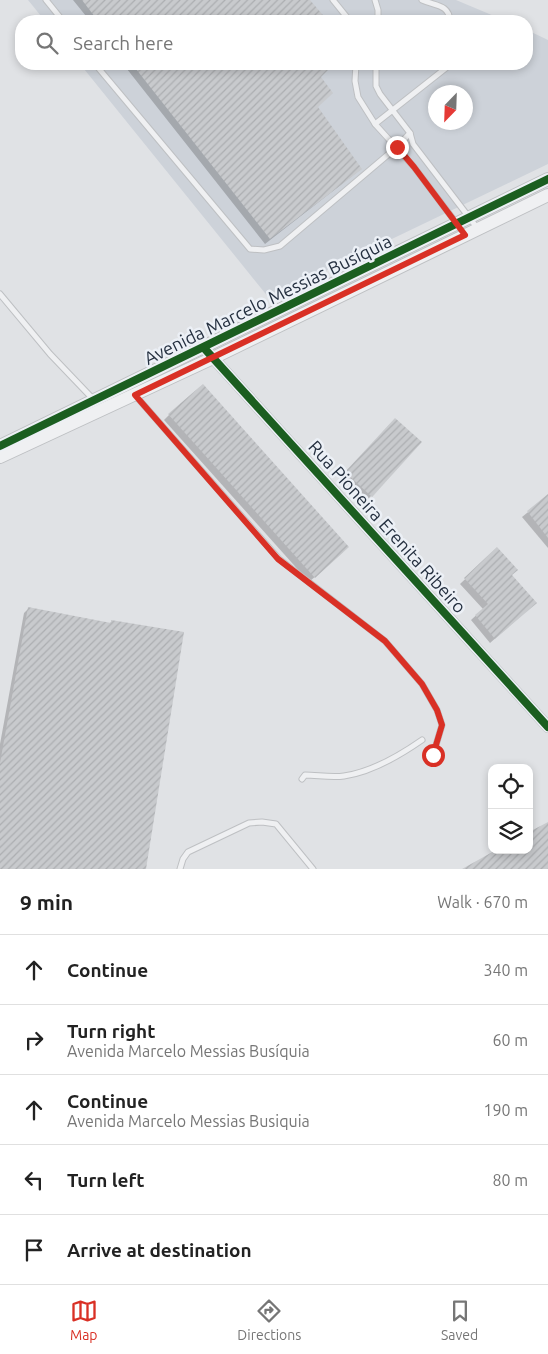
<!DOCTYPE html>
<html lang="en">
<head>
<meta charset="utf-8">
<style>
  :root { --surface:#fff; --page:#f2f2f2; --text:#222; --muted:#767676; --line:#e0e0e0; --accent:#d93025 }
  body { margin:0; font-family:Ubuntu,sans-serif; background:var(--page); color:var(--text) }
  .controls { position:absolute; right:15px; bottom:15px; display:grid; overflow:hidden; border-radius:10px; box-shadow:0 2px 8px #0003 }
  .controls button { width:45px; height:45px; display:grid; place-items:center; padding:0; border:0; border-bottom:1px solid var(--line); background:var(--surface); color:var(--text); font:25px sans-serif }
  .compass { position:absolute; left:428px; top:85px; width:45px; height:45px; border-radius:50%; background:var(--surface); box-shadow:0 2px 8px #0003; rotate:203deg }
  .stop { position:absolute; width:15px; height:15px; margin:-11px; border:4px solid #d93025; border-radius:50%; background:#fff }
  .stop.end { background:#d93025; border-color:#fff; box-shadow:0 1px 5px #0008 }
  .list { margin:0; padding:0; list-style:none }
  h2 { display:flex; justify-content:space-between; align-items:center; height:65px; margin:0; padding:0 20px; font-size:21px }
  h2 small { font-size:16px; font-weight:400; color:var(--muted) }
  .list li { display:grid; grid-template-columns:32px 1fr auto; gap:15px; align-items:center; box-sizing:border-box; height:70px; padding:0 20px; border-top:1px solid var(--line) }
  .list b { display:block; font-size:19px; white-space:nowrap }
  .list p { margin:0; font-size:16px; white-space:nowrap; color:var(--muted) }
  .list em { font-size:16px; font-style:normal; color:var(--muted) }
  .icon { flex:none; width:28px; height:28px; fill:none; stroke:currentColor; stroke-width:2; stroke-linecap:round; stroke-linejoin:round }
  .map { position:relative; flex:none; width:548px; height:869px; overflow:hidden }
  .search { position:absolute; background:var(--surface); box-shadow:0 2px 8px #0003; left:15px; right:15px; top:15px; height:55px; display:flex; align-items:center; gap:12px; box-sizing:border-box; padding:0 18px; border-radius:20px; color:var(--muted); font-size:19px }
  .sheet { height:415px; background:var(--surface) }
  nav { display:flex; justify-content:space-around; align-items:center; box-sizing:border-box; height:70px; border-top:1px solid var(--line); background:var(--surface); font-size:14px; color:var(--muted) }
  nav a { display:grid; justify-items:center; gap:2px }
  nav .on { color:var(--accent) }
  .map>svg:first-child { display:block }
  .built { fill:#cdd2d9; fill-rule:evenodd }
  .shadow { fill:#0003 }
  .building { fill:url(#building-hatch) }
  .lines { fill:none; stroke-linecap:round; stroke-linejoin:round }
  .service-casing { stroke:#bec0c3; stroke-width:7 }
  .minor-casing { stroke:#bec0c3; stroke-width:12 }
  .tertiary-casing { stroke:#bec0c3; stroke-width:14 }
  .service { stroke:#eff0f2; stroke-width:5 }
  .minor { stroke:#eff0f2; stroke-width:10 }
  .tertiary { stroke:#eff0f2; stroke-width:12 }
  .cycleway-casing { stroke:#ecf0f6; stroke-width:11 }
  .cycleway { stroke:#1b5e20; stroke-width:8 }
  .route { stroke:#d93025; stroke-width:6 }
  .labels { text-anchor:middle; stroke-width:5; stroke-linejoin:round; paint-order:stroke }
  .street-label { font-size:18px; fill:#253040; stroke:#ecf0f6 }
</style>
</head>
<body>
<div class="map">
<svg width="548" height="869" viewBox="0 0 548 869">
  <defs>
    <pattern id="building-hatch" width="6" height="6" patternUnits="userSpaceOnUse" patternTransform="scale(1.25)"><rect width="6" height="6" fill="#c8cacd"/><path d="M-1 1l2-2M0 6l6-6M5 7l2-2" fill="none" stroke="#acaeb1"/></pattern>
  </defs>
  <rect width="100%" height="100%" fill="#e0e2e5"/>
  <!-- built -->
  <g class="built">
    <polygon points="28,0 456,0 506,21 45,21"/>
    <path d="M 527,30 L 548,40 L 548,164 L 269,298 L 80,64 L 527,64 ZM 436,92 L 466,92 L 466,122 L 436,122 Z"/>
  </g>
  <!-- shadow -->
  <g class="shadow">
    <polygon points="73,0 308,0 326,21 90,21"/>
    <polygon points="123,64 333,64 319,77 317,107 361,169 265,244"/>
    <polygon points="169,415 343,552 309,582 164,420"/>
    <polygon points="390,424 371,496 366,501 341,478"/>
    <polygon points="548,496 548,548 522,517"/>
    <polygon points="497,549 530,608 490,643 471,620 483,609 460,584"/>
    <polygon points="29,608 109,624 112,621 145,869 0,869 0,744 24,613"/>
  </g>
  <!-- building -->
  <g class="building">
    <polygon points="82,0 310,0 328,21 98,21"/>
    <polygon points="132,64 334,64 321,77 333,93 318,107 362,169 270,239"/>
    <polygon points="203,384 349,547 315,578 168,414"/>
    <polygon points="395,418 422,442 372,497 345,472"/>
    <polygon points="548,494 548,538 527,511"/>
    <polygon points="497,547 518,570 512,575 537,603 495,639 475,615 488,604 464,578"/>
    <polygon points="28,607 111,623 111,620 184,632 146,869 0,869 0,763"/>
    <polygon points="548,822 548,869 462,869 496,850 529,850 529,832"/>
  </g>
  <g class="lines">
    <!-- service casing -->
    <g class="service-casing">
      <g id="service">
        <polyline points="46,0 63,21"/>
        <polyline points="333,0 350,21"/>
        <polyline points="375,0 378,10 378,21"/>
        <path d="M 422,0 C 435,6 449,4 450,21"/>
        <polyline points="95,64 250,249 264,250 280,246 397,147 410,133"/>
        <polyline points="356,64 355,81 358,97 375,124 414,167 457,224"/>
        <polyline points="376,64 376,86 380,94 410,133 413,144 478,229"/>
        <polyline points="375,124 451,64"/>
        <polyline points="0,294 50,354 94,400"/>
        <polyline points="135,395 279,559 385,641 422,684 437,710 442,725 433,755"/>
        <path d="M 302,779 L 305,775 C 317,775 331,778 344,776 C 372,772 399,756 422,740"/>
        <polyline points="180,869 183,859 188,852 249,823 262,822 276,824 313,869"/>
      </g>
    </g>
    <!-- minor casing -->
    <g class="minor-casing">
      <polyline id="minor" points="204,348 548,727"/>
    </g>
    <!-- tertiary casing -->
    <g class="tertiary-casing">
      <g id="tertiary">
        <polyline points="0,446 548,179"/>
        <polyline points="0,457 213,358 548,195"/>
      </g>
    </g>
    <!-- service -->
    <use href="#service" class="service"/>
    <!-- minor -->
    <use href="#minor" class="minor"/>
    <!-- tertiary -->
    <use href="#tertiary" class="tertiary"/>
    <!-- cycleway casing -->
    <g class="cycleway-casing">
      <g id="cycleway">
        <polyline points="204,348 548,727"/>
        <polyline points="0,446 548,179"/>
      </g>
    </g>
    <!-- cycleway -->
    <use href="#cycleway" class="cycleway"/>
  </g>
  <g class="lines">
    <!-- route -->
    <polyline class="route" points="397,147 414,167 465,235 135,395 278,559 385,641 422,684 437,710 442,725 433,755"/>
  </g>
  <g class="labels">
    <!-- street labels -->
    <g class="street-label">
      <text transform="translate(268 300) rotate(-26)" y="6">Avenida Marcelo Messias Busíquia</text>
      <text transform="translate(387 527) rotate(48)" y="6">Rua Pioneira Erenita Ribeiro</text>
    </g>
  </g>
</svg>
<div class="controls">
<button><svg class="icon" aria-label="locate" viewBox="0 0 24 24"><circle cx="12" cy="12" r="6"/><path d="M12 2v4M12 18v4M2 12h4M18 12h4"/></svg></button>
<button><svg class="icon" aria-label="layers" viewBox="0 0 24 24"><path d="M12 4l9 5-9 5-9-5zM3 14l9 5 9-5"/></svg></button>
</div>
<svg class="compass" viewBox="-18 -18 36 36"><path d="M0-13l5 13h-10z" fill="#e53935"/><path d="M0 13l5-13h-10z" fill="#767676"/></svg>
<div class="stop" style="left:433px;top:755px"></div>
<div class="stop end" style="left:397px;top:147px"></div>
<div class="search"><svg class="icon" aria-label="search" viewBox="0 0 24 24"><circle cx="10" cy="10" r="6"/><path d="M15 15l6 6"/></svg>Search here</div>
</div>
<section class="sheet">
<h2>9 min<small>Walk · 670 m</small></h2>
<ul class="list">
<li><svg class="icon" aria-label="ahead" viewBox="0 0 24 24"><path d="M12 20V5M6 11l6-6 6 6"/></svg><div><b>Continue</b></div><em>340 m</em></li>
<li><svg class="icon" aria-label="right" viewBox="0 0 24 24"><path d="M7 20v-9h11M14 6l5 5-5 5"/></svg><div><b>Turn right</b><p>Avenida Marcelo Messias Busíquia</p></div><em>60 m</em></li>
<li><svg class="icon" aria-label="ahead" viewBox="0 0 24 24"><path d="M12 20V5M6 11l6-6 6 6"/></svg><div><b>Continue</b><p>Avenida Marcelo Messias Busiquia</p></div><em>190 m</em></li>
<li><svg class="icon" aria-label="left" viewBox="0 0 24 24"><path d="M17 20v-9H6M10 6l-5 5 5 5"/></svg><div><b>Turn left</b></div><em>80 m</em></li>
<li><svg class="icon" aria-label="arrive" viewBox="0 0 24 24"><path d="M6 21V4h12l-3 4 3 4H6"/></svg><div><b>Arrive at destination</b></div></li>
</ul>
</section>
<nav>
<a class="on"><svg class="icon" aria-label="map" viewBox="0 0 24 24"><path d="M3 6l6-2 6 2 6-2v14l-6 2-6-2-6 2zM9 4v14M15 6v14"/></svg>Map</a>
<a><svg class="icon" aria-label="directions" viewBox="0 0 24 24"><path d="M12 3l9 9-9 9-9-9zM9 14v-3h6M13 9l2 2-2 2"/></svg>Directions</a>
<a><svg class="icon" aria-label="saved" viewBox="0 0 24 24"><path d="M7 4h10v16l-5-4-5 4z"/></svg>Saved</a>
</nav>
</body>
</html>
